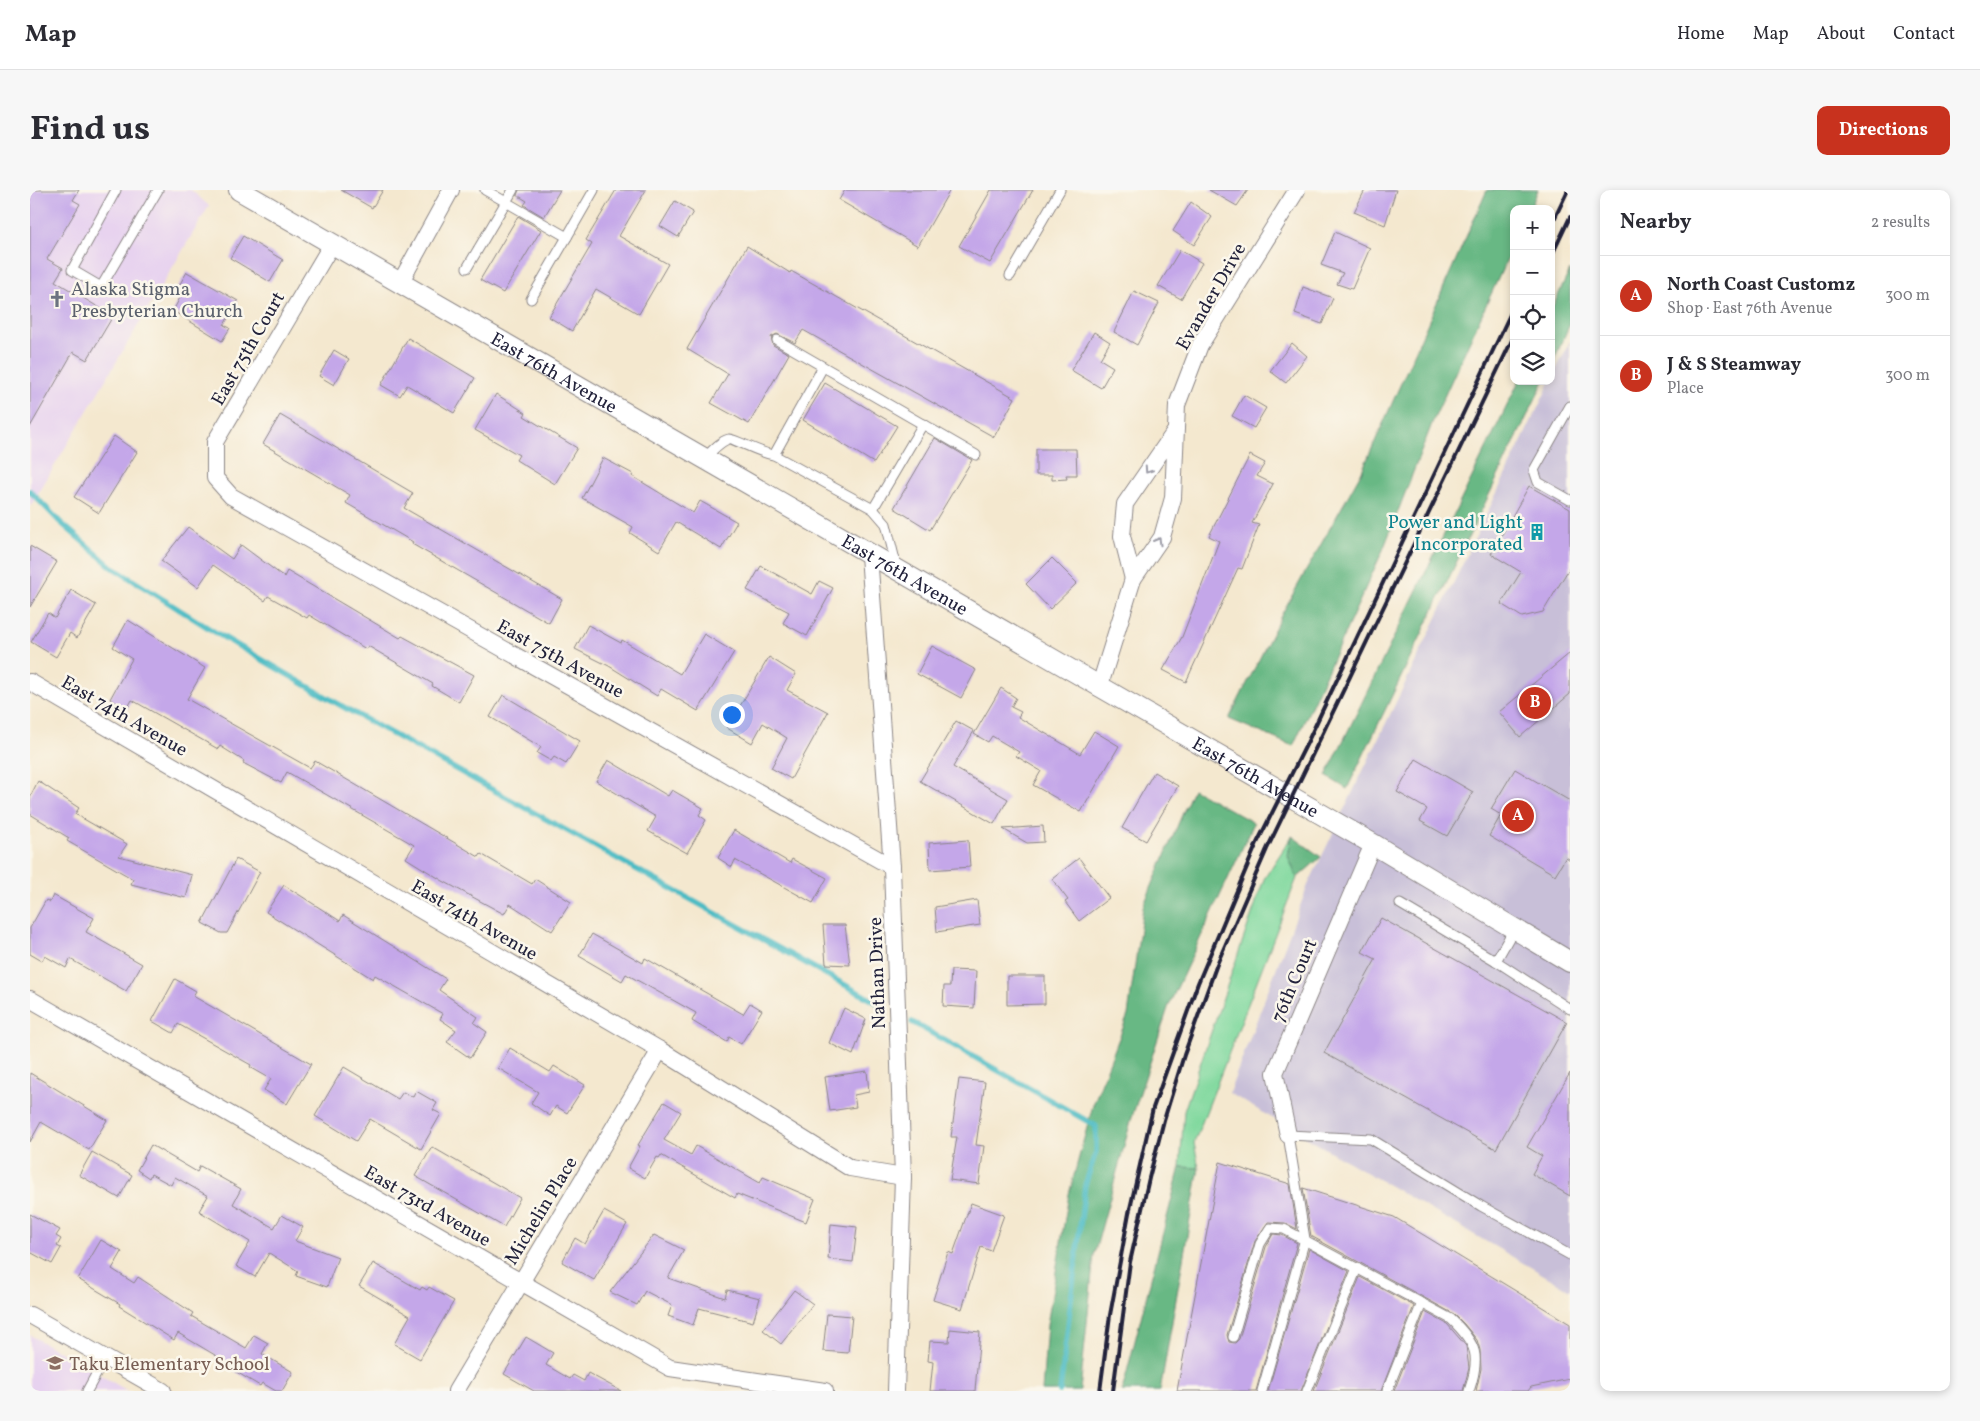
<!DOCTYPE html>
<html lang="en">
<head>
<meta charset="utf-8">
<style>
  :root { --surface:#fff; --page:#f7f7f7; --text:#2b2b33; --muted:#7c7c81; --line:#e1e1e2; --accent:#c8321e }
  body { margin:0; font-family:Vollkorn,serif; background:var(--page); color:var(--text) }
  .controls { position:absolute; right:15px; top:15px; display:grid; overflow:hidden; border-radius:10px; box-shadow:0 2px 8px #0003 }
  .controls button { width:45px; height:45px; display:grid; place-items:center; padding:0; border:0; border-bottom:1px solid var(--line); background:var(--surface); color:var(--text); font:25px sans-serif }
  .you { position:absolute; left:701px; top:524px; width:18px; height:18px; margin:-12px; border:4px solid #fff; border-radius:50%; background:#1a73e8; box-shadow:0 0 0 8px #1a73e833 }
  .badge { display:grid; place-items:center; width:32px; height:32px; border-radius:50%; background:var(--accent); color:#fff; font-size:16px; font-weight:700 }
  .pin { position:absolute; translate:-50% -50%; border:2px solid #fff; box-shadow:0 1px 5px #0006 }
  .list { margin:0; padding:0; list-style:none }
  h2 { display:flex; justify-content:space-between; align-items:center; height:65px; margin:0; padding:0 20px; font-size:21px }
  h2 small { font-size:16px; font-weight:400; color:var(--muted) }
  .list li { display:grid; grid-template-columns:32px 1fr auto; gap:15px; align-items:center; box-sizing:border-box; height:80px; padding:0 20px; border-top:1px solid var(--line) }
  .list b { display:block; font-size:19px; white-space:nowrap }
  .list p { margin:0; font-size:16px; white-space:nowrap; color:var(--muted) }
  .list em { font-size:16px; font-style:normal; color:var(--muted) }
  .icon { flex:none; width:28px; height:28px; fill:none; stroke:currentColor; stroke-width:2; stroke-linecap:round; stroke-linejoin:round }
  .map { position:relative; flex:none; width:1540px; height:1201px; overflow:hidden; border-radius:10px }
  header { display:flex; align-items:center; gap:30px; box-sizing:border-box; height:70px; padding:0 25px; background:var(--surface); border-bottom:1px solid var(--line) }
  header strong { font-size:24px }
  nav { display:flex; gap:28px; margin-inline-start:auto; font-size:18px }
  .intro { display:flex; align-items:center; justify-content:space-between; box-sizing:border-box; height:120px; padding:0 30px }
  h1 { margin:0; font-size:35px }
  .button { padding:12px 22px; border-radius:10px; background:var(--accent); color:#fff; font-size:18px; font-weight:700 }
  main { display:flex; gap:30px; padding:0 30px }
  aside { flex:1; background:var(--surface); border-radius:10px; box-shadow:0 2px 8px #0003 }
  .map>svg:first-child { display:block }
  .built { fill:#e7d2ef }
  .industrial { fill:#c8bfd8 }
  .green { fill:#7fd89d; stroke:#507d6c }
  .forest { fill:#67b884; stroke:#446d60 }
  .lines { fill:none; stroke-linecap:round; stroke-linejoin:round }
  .stream { stroke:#4ebcc4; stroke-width:5.5 }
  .building { fill:#c4a7e9 }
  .service-casing { stroke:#8b8585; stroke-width:11 }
  .minor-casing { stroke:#8b8585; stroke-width:18 }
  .tertiary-casing { stroke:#8b8585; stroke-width:22 }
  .service { stroke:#fff; stroke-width:9 }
  .minor { stroke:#fff; stroke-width:16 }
  .tertiary { stroke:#fff; stroke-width:20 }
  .rail { stroke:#22223b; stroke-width:4 }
  .oneway { stroke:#9c9ca7 }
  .labels { text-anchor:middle; stroke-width:5; stroke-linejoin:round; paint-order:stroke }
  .worship-label { font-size:19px; fill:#5b616d; stroke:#fbf7ec; text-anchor:start }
  .street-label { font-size:19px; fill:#22223b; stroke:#fbf7ec }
  .culture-label { font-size:19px; fill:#0d838f; stroke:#fbf7ec; text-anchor:end }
  .education-label { font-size:19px; fill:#785e54; stroke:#fbf7ec; text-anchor:start }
</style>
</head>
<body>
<header>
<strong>Map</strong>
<nav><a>Home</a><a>Map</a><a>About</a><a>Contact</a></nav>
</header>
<div class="intro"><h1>Find us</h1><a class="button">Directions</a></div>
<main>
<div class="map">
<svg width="1540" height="1201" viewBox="0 0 1540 1201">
  <rect width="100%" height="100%" fill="#fbf7ec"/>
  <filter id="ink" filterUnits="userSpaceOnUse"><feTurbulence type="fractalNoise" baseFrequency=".02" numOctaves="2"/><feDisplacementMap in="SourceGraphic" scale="10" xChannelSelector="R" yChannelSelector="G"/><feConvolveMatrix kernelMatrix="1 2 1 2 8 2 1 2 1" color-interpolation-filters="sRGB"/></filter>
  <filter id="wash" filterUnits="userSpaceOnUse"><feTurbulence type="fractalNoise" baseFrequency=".0096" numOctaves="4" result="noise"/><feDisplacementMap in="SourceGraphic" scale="20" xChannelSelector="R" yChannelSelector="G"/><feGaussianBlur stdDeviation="1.12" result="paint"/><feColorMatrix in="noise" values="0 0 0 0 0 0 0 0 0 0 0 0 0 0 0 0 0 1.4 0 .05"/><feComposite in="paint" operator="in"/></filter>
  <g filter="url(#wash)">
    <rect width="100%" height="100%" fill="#f4e8cf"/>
    <!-- built -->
    <g class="built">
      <polygon points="0,0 161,0 179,16 0,317"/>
      <polygon points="0,1145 98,1201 0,1201"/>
    </g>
    <!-- industrial -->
    <polygon class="industrial" points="1540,151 1540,1100 1199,903 1278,695"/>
    <!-- green -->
    <polygon class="green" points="1262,646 1258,666 1267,688 1164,953 1169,978 1150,977 1154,921 1234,689"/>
    <!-- forest -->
    <g class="forest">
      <polygon points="1457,0 1508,0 1500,19 1484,19 1484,54 1403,231 1353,360 1263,556 1199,529 1254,420 1331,283"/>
      <polygon points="1540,80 1540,134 1521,176 1521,120"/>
      <polygon points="1489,191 1514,191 1317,599 1296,586"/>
      <polygon points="1163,599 1224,633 1139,815 1102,927 1064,1065 1050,1201 1012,1201 1017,1135 1039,1004 1063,915 1098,825 1113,717"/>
      <polygon points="1262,646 1291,667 1267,688 1258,666"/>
      <polygon points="1150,977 1169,978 1130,1201 1092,1201"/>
    </g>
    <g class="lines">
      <!-- stream -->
      <g class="stream">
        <polyline points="0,301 30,332 82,377 188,444 317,519 853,816"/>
        <polyline points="882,832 1066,936 1066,962 1055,995 1030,1201"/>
      </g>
    </g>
    <g id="blocks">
      <!-- building -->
      <g class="building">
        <polygon points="0,0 49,0 43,10 50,14 17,69 33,78 25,91 83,126 57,170 43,162 0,237"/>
        <polygon points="311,0 353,0 342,18"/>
        <polygon points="489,0 530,0 514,27 494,15 497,11 487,5"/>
        <polygon points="586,0 616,0 589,46 638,74 609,124 566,99 542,141 519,127 562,54 556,50"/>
        <polygon points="815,0 920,0 888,56 809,10"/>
        <polygon points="961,0 1003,0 960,73 929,56"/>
        <polygon points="1179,0 1218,0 1207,16"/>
        <polygon points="1335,0 1366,0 1355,35 1324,22"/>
        <polygon points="645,11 663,22 648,47 630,36"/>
        <polygon points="1161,12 1182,27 1164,55 1143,41"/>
        <polygon points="488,26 511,40 473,103 450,90"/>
        <polygon points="1305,42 1340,58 1322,99 1307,94 1313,83 1291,75"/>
        <polygon points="213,46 253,70 240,92 200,68"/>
        <polygon points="717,56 760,83 761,81 985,208 964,247 773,140 765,153 747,144 741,147 743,155 759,164 719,234 681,213 698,184 657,159"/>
        <polygon points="1150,60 1172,73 1151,109 1128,96"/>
        <polygon points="157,82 208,111 194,135 200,138 192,151 143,121 154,100 148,97"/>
        <polygon points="1273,97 1303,108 1292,134 1265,124"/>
        <polygon points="1104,101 1129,113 1107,155 1084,142"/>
        <polygon points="1064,142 1080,152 1070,169 1083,177 1071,198 1041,180"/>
        <polygon points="378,148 445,188 424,223 377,195 370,206 351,195"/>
        <polygon points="1262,153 1277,166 1256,193 1240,181"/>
        <polygon points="304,160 319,169 304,195 289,186"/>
        <polygon points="795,193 867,236 844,273 773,230"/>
        <polygon points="466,204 496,223 494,226 547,258 525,294 486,270 489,265 445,240"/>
        <polygon points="1214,205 1236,218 1224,238 1202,226"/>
        <polygon points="250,225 383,303 374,318 532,409 519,433 382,354 383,352 316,313 320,305 233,254"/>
        <polygon points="84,246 107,262 69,323 44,307"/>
        <polygon points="905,248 942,270 900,340 864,318"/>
        <polygon points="1006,259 1046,259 1047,285 1036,285 1037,289 1022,290 1022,285 1006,285"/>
        <polygon points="1220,265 1235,273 1227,286 1243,294 1222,333 1229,335 1212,379 1208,378 1156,492 1133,480 1152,447 1189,351 1179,346"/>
        <polygon points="573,268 603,284 602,286 663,323 670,311 707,332 691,359 646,332 629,361 600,343 603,337 552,308"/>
        <polygon points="1499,296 1540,319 1540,377 1513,422 1492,427 1471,414 1491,382 1461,364"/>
        <polygon points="158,337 202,369 211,355 254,387 257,381 370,448 372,446 444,485 429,512 402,496 403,494 338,456 336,459 279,425 277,428 238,406 235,411 183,375 168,397 131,371"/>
        <polygon points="0,356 27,372 0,417"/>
        <polygon points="1022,368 1047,393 1020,419 996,394"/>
        <polygon points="731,376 782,404 789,391 803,398 777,446 753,433 759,422 717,400"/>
        <polygon points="41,400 66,415 47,448 40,443 26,467 1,452 18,423 25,428"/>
        <polygon points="98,430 175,478 157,509 280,578 285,571 449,667 451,664 502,694 505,689 541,712 522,741 480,714 474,724 413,691 376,668 384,655 257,582 251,593 213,573 214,571 190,556 188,559 102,510 97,519 80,509 102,469 83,457"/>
        <polygon points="558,435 591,453 592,450 650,484 674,444 704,462 668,521 631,499 627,506 579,476 545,459"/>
        <polygon points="902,456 946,480 931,508 887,484"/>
        <polygon points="1540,463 1540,504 1490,547 1469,522"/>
        <polygon points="739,467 766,484 757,500 798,522 761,589 741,578 757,548 733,533 722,553 697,538"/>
        <polygon points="971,498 986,508 981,517 991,522 988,527 1050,564 1064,541 1089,556 1051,622 1003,595 1011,581 986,566 989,562 962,546 958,552 944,544"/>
        <polygon points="473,505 550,551 536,574 524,567 521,571 507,563 511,557 460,527"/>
        <polygon points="926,531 944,541 923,577 978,609 964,634 890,591"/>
        <polygon points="1386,569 1443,602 1417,646 1390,631 1397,619 1367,602"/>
        <polygon points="578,570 638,606 642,600 673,618 669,625 676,630 657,663 618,641 626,627 566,591"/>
        <polygon points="1485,579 1540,611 1540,670 1536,667 1525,685 1459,646 1471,625 1461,619"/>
        <polygon points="1124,582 1148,596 1116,651 1092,638"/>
        <polygon points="8,591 49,618 45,624 97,654 89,666 162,685 156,708 101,694 103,689 37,651 39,648 0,624 0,607"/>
        <polygon points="1013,636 1014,652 997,653 973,639"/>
        <polygon points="704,640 760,673 762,669 797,688 783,713 705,670 702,677 688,668"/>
        <polygon points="938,650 940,677 900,680 899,653"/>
        <polygon points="1049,668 1079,708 1049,731 1035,712 1038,710 1022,689"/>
        <polygon points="206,669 230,682 197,743 191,743 172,733"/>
        <polygon points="254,695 310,731 313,725 416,789 409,800 448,827 444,833 457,842 440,868 417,852 426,840 410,829 413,824 345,785 343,789 236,722"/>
        <polygon points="23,705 64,728 56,742 112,774 96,801 40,769 36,778 15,766 12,771 0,764 0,738 16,710 20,712"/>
        <polygon points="947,710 950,735 907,742 905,717"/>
        <polygon points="1351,728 1537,832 1466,959 1294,863 1346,769 1332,762"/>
        <polygon points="793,735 815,735 820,775 796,774"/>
        <polygon points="562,744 613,773 615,768 713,824 720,813 732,820 711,854 699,847 697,852 662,831 666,823 596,784 592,791 549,766"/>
        <polygon points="921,780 946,781 944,818 913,816 914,796 920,796"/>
        <polygon points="977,786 1015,786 1015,814 977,815"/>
        <polygon points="145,789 166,801 163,806 281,874 257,914 234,900 241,889 220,877 221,875 148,834 143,843 122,831"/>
        <polygon points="814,818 836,829 823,865 799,853"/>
        <polygon points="480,858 520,882 524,876 555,895 537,923 526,916 520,926 501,913 508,902 468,878"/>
        <polygon points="314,877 368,909 373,902 383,907 386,901 407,913 403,920 411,924 391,959 340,929 326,951 285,926"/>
        <polygon points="837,881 839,902 824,905 826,917 800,921 795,887"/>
        <polygon points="0,883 77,930 59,960 11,932 0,952"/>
        <polygon points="1540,883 1540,1006 1502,984 1512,966 1497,957"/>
        <polygon points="929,889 955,892 946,955 954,956 949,994 920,990 927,947 921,947"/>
        <polygon points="634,912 651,922 634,950 661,965 666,956 730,993 733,987 785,1009 776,1032 707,1004 705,1008 631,965 629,968 627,967 615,988 598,978 610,956 608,955"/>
        <polygon points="121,955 167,982 170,976 211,999 203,1014 244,1038 252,1025 273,1037 265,1051 308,1067 297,1097 266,1086 268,1081 239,1063 225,1087 206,1076 220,1052 169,1021 178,1006 145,987 141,995 121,984 119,988 107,980"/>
        <polygon points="402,957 490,1008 474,1037 385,986"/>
        <polygon points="62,962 102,985 89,1008 49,985"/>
        <polygon points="1190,972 1260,994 1267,1039 1255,1033 1238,1032 1225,1051 1197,1145 1199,1152 1205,1153 1209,1149 1236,1057 1243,1044 1252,1045 1267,1053 1226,1201 1147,1201"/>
        <polygon points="1273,998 1364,1027 1540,1134 1540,1189 1501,1197 1498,1201 1446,1201 1451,1179 1450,1160 1447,1150 1434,1134 1424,1124 1281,1046"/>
        <polygon points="941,1013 974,1025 961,1061 951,1057 932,1119 903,1110 918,1062 923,1064"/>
        <polygon points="574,1021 597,1034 564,1090 532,1072 545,1048 555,1054"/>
        <polygon points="0,1024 30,1040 26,1046 31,1049 27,1056 31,1058 22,1074 0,1062"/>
        <polygon points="801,1034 827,1037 823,1072 798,1069"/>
        <polygon points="624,1045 654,1060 638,1088 695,1108 697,1100 730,1108 723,1132 669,1118 663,1135 638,1126 642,1115 615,1101 607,1115 580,1102"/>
        <polygon points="71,1050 92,1062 82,1079 104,1093 108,1087 163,1123 161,1126 216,1158 224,1145 238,1153 232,1164 263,1182 252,1201 246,1201 232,1193 230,1196 203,1180 205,1177 148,1143 144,1150 89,1116 90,1114 48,1089"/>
        <polygon points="1279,1059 1319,1081 1271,1201 1238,1201"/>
        <polygon points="343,1073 390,1100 392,1097 397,1100 399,1097 424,1111 390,1169 364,1154 380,1126 329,1096"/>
        <polygon points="1330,1087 1384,1116 1351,1201 1284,1201"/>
        <polygon points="764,1100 783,1114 751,1154 733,1140"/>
        <polygon points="1395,1122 1417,1134 1436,1156 1439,1178 1433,1201 1364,1201"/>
        <polygon points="797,1124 822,1126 818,1163 793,1161"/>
        <polygon points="920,1139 950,1142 945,1201 900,1201 903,1172 898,1171 900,1151 919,1152"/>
        <polygon points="496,1147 523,1163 516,1175 540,1189 543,1185 554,1191 558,1183 591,1201 504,1201 474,1184"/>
      </g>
    </g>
  </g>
  <g filter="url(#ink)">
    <use href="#blocks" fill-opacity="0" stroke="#8b8585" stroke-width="1"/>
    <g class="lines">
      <!-- service casing -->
      <g class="service-casing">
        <g id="service">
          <polyline points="86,0 42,80 71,97 128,0"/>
          <polyline points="455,0 537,47 564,0"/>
          <polyline points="437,78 483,0"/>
          <polyline points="980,86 1030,0"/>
          <polyline points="501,109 537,47"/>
          <polyline points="747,150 946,265"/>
          <polyline points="1540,216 1504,280 1508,292 1540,310"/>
          <polyline points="744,265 793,177"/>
          <path d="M 674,269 C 680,263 690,251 699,249 C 703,248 732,264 744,265 L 843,319 L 856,334 L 867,378"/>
          <polyline points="843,319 893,234"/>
          <polyline points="1370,714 1466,771 1540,819"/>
          <polyline points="1466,771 1484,739"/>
          <path d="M 1203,1147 L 1230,1054 L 1240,1038 L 1254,1039 L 1421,1129 C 1447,1154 1451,1166 1439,1201"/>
          <polyline points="57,1201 75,1168"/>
          <polyline points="1232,1201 1275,1049 1258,945 1341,949 1451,1016 1540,1065"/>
          <polyline points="1277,1201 1327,1078"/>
          <polyline points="1357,1201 1392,1113"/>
        </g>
      </g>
      <!-- minor casing -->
      <g class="minor-casing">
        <g id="minor">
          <polyline points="302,54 185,252 185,288 201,306 862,677"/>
          <polyline points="370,93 421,0"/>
          <polyline points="1146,240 1095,314 1092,346 1103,389 1132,347 1143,308 1147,215 1170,155 1267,0"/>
          <polyline points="839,365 862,677 873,987 866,1201"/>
          <polyline points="0,492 630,860 820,978 873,987"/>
          <polyline points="1069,498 1103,389"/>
          <polyline points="0,809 640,1178 795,1201"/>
          <polyline points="1258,945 1245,883 1343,654"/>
          <polyline points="0,1125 133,1201"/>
          <polyline points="426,1201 630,860"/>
        </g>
      </g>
      <!-- tertiary casing -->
      <g class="tertiary-casing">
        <g id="tertiary">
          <path id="s1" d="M 209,0 L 1343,654 L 1540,772"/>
        </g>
      </g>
      <!-- service -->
      <use href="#service" class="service"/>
      <!-- minor -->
      <use href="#minor" class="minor"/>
      <!-- tertiary -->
      <use href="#tertiary" class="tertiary"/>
      <!-- rail -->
      <g class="rail">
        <polyline points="1521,36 1538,0"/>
        <polyline points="1521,67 1540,27"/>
        <polyline points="1070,1201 1080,1125 1099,1023 1123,918 1168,793 1227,653 1277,553 1484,116"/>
        <polyline points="1083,1201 1100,1072 1119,988 1134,930 1154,865 1187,774 1237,659 1484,146"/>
      </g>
    </g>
    <!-- one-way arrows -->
    <defs><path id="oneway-chevron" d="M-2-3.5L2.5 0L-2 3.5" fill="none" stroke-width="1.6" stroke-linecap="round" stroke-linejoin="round" transform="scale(1.25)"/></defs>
    <g class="oneway">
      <use href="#oneway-chevron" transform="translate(1118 280) rotate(124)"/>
      <use href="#oneway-chevron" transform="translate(1128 351) rotate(-60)"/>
    </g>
  </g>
  <!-- icons -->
  <defs>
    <g id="church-bare" transform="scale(1.35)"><path d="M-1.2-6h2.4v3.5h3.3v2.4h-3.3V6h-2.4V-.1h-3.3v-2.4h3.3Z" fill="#6b7280" stroke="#fbf7ec" stroke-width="2.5" paint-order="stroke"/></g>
    <g id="building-bare" transform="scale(1.35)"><path d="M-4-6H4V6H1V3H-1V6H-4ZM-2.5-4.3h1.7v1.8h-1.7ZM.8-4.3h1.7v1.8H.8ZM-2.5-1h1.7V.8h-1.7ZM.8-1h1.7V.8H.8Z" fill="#0f9aa8" stroke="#fbf7ec" stroke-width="2.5" paint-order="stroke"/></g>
    <g id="school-bare" transform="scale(1.35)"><path d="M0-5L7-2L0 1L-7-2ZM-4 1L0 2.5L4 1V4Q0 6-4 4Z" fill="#8d6e63" stroke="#fbf7ec" stroke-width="2.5" paint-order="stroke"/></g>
  </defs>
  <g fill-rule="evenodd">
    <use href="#church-bare" x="27" y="109"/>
    <use href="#building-bare" x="1507" y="342"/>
    <use href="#school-bare" x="25" y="1173"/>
  </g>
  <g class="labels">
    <!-- worship labels -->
    <g class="worship-label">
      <text x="41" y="105">Alaska Stigma<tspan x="41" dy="22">Presbyterian Church</tspan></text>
    </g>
    <!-- street labels -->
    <g class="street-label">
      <text transform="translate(1180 106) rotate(-60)" y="7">Evander Drive</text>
      <text transform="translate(217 158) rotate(-60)" y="7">East 75th Court</text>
      <text dy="7" stroke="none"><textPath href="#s1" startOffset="364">East 76th Avenue</textPath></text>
      <text dy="7" stroke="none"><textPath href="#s1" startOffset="769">East 76th Avenue</textPath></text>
      <text transform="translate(531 468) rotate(29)" y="7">East 75th Avenue</text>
      <text transform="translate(95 525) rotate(30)" y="7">East 74th Avenue</text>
      <text dy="7" stroke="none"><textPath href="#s1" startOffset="1174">East 76th Avenue</textPath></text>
      <text transform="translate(445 729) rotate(30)" y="7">East 74th Avenue</text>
      <text transform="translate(846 783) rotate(-92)" y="7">Nathan Drive</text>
      <text transform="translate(1263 790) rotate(-67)" y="7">76th Court</text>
      <text transform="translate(398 1015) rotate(30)" y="7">East 73rd Avenue</text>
      <text transform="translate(510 1020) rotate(-59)" y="7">Michelin Place</text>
    </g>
    <!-- culture labels -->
    <g class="culture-label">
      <text x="1493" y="338">Power and Light<tspan x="1493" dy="22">Incorporated</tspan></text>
    </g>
    <!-- education labels -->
    <g class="education-label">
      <text x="39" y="1180">Taku Elementary School</text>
    </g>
  </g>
</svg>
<div class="controls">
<button>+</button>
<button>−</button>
<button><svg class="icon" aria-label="locate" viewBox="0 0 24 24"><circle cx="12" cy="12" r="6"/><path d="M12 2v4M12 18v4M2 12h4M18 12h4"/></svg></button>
<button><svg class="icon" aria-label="layers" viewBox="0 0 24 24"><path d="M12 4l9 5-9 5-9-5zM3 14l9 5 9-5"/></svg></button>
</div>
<div class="you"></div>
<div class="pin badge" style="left:1488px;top:626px">A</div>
<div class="pin badge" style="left:1505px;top:513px">B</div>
</div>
<aside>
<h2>Nearby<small>2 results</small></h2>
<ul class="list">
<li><span class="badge">A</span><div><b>North Coast Customz</b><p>Shop · East 76th Avenue</p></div><em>300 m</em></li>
<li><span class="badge">B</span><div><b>J &amp; S Steamway</b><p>Place</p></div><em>300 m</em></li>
</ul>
</aside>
</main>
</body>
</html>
